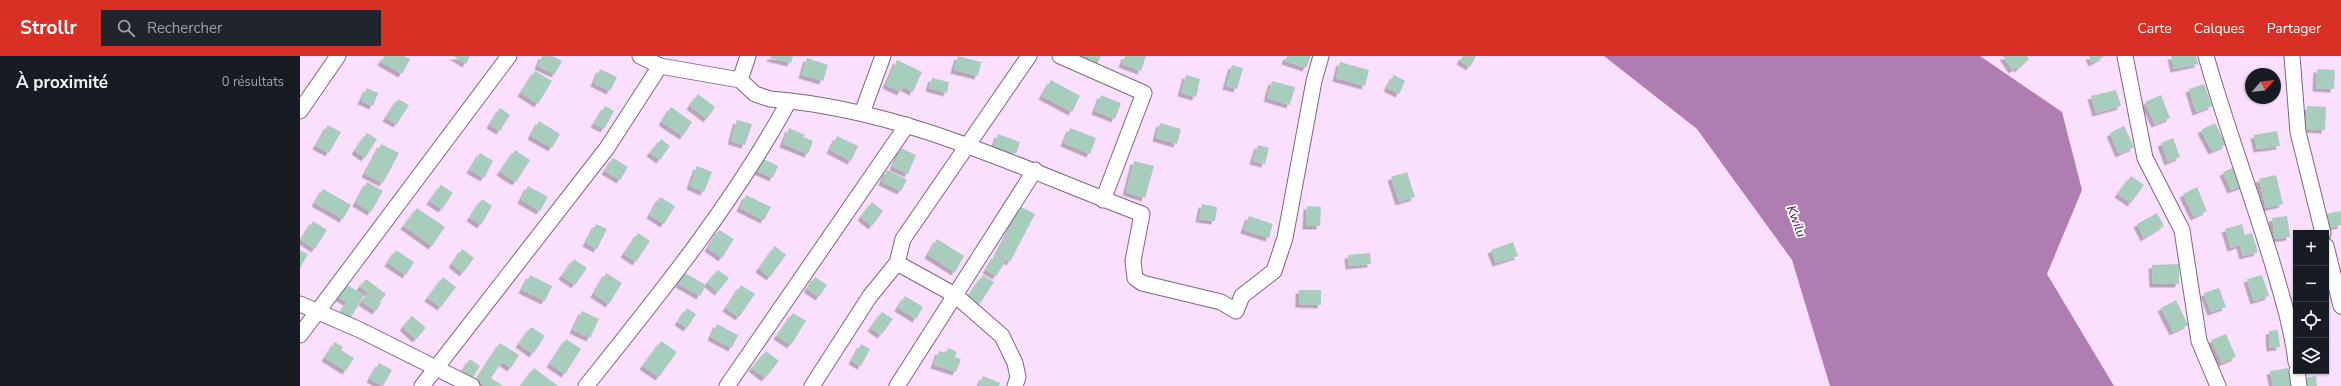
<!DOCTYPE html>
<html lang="fr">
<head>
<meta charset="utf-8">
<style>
  :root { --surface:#171b24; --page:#20242c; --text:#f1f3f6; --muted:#9ea1a6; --line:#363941; --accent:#d93025 }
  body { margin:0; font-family:"Nunito Sans",sans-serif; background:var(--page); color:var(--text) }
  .controls { position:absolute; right:12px; bottom:12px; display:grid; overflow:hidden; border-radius:0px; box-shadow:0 1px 3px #0004 }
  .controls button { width:36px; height:36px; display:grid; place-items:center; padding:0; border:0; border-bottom:1px solid var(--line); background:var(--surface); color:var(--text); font:20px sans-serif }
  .compass { position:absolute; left:1945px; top:12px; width:36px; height:36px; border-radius:50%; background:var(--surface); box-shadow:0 1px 3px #0004; rotate:62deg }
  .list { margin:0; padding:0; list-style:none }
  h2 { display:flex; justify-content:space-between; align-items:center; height:52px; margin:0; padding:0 16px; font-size:17px }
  h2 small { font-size:13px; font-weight:400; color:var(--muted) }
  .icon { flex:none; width:22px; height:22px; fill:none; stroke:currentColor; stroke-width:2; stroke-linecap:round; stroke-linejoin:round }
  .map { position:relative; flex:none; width:2041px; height:330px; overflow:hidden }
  header { display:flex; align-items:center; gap:24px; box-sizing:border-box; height:56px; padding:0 20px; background:var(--accent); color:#fff }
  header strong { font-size:19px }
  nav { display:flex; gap:22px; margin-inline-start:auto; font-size:14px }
  .search { width:280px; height:36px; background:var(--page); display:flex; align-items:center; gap:10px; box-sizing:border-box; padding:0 14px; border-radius:0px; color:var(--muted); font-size:15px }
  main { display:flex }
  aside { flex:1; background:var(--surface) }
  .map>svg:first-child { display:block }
  .water { fill:#af7db2 }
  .building { fill:#a7cdbc; filter:url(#shadow) }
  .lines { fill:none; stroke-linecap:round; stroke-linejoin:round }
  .minor-casing { stroke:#7e667f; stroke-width:17 }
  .minor { stroke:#fff; stroke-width:15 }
  .labels { text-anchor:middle; stroke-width:3.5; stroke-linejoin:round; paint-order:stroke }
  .water-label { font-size:13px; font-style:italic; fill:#4d0f53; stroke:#fff }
</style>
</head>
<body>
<header>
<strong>Strollr</strong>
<div class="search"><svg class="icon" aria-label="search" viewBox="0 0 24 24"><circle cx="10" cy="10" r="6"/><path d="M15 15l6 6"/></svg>Rechercher</div>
<nav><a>Carte</a><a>Calques</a><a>Partager</a></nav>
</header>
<main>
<aside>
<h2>À proximité<small>0 résultats</small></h2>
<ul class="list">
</ul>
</aside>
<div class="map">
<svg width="2041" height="330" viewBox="0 0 2041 330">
  <defs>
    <filter id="shadow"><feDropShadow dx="-3.5" dy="3.5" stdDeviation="0" flood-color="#0004"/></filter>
  </defs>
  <rect width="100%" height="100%" fill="#fae0fc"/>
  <!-- water -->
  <polygon class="water" points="1304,0 1680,0 1762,56 1782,134 1747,218 1814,330 1530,330 1492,204 1397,73"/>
  <!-- building -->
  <g class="building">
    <polygon points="85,0 104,0 110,3 102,18 81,6"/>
    <polygon points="153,0 170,0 166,8"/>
    <polygon points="242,0 252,0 262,5 255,18 238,10"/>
    <polygon points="471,0 493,0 491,7 470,2"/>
    <polygon points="658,0 681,6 678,20 654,14"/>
    <polygon points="776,0 801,0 797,9"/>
    <polygon points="825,0 846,0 841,15 822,8"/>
    <polygon points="987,0 1011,0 1006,12 985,5"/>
    <polygon points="1163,0 1176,0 1170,11 1160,5"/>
    <polygon points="1703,0 1727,0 1729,3 1718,13 1717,11 1712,14"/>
    <polygon points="1789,0 1805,0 1792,7"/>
    <polygon points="1871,0 1896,0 1898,8 1874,13"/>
    <polygon points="507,2 528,9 523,25 502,19"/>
    <polygon points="597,4 622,16 613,36 603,31 601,36 586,29"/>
    <polygon points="1040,6 1069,14 1065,30 1036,22"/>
    <polygon points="932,9 943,12 937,33 926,30"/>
    <polygon points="300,13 317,21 310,35 294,27"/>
    <polygon points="2017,13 2035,14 2034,33 2016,32"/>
    <polygon points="235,15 252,25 238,48 221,37"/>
    <polygon points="886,19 900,23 896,41 881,37"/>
    <polygon points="1094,19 1105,25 1099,38 1087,32"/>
    <polygon points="632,22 649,26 647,37 629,32"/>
    <polygon points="751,24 780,40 772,56 742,40"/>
    <polygon points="972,25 995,31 990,49 967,42"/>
    <polygon points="1904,28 1912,50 1896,56 1889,33"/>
    <polygon points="67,32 78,37 73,50 61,45"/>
    <polygon points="1816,34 1821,50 1796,57 1791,40"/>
    <polygon points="398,38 415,51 407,63 390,50"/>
    <polygon points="801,39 821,47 815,63 795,55"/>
    <polygon points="1861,39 1870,62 1855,68 1845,46"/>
    <polygon points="98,43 109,49 97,68 86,62"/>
    <polygon points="305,50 314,55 304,73 294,68"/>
    <polygon points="2007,50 2026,51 2025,74 2006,73"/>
    <polygon points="371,51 392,66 383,80 362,66"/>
    <polygon points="200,52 210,59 200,75 190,69"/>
    <polygon points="437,64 452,68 445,89 431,85"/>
    <polygon points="239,65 260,78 252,92 231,80"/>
    <polygon points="860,67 881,73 877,88 856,82"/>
    <polygon points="1915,67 1926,89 1912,95 1901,74"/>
    <polygon points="28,69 41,76 29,97 16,90"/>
    <polygon points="1824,70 1834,91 1819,98 1810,77"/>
    <polygon points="489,72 505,79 503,81 513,85 508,98 483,88"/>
    <polygon points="770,72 796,82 790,98 764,87"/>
    <polygon points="1977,75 1980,90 1957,93 1954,79"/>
    <polygon points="67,77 77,83 65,102 55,95"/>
    <polygon points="698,78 720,86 716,98 694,90"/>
    <polygon points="537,80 558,90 551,105 530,94"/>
    <polygon points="1873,82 1880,101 1868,106 1861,87"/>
    <polygon points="361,83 370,90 360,104 350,97"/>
    <polygon points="81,88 99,97 83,127 65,118"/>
    <polygon points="958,89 969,92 965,108 953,105"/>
    <polygon points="601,92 616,99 608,118 593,111"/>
    <polygon points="215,94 230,104 216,126 200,116"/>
    <polygon points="180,97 193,105 184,122 170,114"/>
    <polygon points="313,102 328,111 320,124 305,115"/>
    <polygon points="461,102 478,110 473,122 455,114"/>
    <polygon points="834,105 854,110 845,142 826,136"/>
    <polygon points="397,110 412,116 404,136 390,130"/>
    <polygon points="1937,110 1945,129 1931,134 1923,116"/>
    <polygon points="587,114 607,124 601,135 582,126"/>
    <polygon points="1107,116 1115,141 1099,146 1091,121"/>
    <polygon points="1976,119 1983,148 1966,152 1959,123"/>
    <polygon points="1831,120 1844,129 1831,147 1818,138"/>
    <polygon points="67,126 83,135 71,156 56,147"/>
    <polygon points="141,129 153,137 142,153 130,145"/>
    <polygon points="228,130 248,141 240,155 221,144"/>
    <polygon points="1897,131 1907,155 1894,161 1883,138"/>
    <polygon points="23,133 51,149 43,163 15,147"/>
    <polygon points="446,139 471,151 464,164 440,152"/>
    <polygon points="360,141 375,150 364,168 350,159"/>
    <polygon points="182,143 192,150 181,169 170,162"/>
    <polygon points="572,146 583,155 572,170 561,161"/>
    <polygon points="902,148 917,151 915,165 899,163"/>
    <polygon points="1007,150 1021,151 1020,170 1006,170"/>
    <polygon points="721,151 735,158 710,206 696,199"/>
    <polygon points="117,152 145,171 132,190 104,170"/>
    <polygon points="2041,155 2041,169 2028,172 2025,158"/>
    <polygon points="1857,157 1864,170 1844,182 1837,168"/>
    <polygon points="949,160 973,168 969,182 944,174"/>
    <polygon points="1987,160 1990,181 1975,183 1972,162"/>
    <polygon points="13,165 27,174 15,193 1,184"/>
    <polygon points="296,168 307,173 297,193 286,187"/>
    <polygon points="1942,168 1945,179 1952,177 1958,196 1943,200 1940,189 1931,192 1925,173"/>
    <polygon points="419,174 434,183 422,202 408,192"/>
    <polygon points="338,177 350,185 336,206 324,198"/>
    <polygon points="637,183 664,200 655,216 628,199"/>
    <polygon points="1213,186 1218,200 1196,207 1191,194"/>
    <polygon points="475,190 486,199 470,221 459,213"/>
    <polygon points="162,193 174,202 163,217 152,208"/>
    <polygon points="0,194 8,198 0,212"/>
    <polygon points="96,194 114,206 106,219 88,207"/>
    <polygon points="1070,197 1071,208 1049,210 1048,199"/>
    <polygon points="695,199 705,206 696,220 686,214"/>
    <polygon points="274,203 287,212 275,229 262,220"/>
    <polygon points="1879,208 1879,228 1853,228 1852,209"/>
    <polygon points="418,214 429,222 418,236 407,227"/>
    <polygon points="306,217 322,227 309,248 294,238"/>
    <polygon points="385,217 406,229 400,240 379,228"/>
    <polygon points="230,219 252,230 245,245 222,234"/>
    <polygon points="683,219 694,226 677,252 665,245"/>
    <polygon points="1962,219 1969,240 1954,245 1947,223"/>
    <polygon points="143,221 156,231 141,251 128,242"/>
    <polygon points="515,221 527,229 519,241 507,233"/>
    <polygon points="66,223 86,238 80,246 60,231"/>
    <polygon points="46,228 64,239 50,263 40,257 47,246 38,241"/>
    <polygon points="441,229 455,238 439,261 426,252"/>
    <polygon points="1919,232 1926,251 1911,256 1904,237"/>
    <polygon points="999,234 1021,234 1021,249 999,248"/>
    <polygon points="67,238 81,247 76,255 62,246"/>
    <polygon points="605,240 623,251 616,263 598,252"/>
    <polygon points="1876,244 1888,269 1873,276 1861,252"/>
    <polygon points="387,252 396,258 387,272 378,266"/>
    <polygon points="282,255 299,263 290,282 273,274"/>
    <polygon points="582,256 593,263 581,279 571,272"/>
    <polygon points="493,257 506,265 491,289 477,280"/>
    <polygon points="112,260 126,272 116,283 103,271"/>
    <polygon points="417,268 438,279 432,292 411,281"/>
    <polygon points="231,271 245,280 233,298 219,288"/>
    <polygon points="1978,274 1980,291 1970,292 1969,275"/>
    <polygon points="1926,278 1936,301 1922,307 1911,284"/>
    <polygon points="266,283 281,293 265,318 250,308"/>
    <polygon points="361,285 377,296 359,321 343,310"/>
    <polygon points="35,286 43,291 41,294 54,302 46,315 25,302"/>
    <polygon points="200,287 219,299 211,312 202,306 191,322 203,330 185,330 176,324"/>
    <polygon points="561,288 570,293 561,310 552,305"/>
    <polygon points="648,292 657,296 655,301 661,303 656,316 634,309 639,295 646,297"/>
    <polygon points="466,295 479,305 465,322 452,312"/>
    <polygon points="170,303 180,310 172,323 161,316"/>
    <polygon points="79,307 92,314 83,330 70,323"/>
    <polygon points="234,312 258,330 221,330"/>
    <polygon points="1988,312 1991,330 1973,330 1970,315"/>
    <polygon points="683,320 700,327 699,330 679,330"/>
    <polygon points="2016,320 2017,330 2005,330 2004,322"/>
  </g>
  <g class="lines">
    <!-- minor casing -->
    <g class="minor-casing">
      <g id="minor">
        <path d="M 340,0 L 360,10 L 440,24 L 455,38 L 470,43 C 606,54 717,111 842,158 L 833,205 L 835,222 L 842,227 L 921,246 L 936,255 L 942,240 L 974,215 L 985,182 L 1014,25 L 1021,0"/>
        <polyline points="760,0 844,37 803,144"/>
        <polyline points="1825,0 1845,102 1882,174 1899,285 1918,330"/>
        <path d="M 1906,0 C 1926,70 1951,137 1972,206 C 1982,240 1992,272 1996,306"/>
        <polyline points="1992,0 1998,76 2023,177"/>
        <polyline points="440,24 448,0"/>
        <polyline points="0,55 38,0"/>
        <polyline points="562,57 583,0"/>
        <polyline points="2026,190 2041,250"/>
        <polyline points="597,207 655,239 702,280 715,307 718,321 715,330"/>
        <polyline points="0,248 60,274 172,330"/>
        <polyline points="0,279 209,0"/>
        <polyline points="1997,315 1999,330"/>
        <polyline points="122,330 307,92 360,10"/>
        <path d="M 286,330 C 359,239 433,148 489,45"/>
        <polyline points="427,330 607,69"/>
        <polyline points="512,330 570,240 597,207 603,183 729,0"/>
        <polyline points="597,330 735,114"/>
      </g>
    </g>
    <!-- minor -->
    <use href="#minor" class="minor"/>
  </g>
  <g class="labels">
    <!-- water labels -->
    <g class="water-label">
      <text transform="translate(1497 165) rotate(69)" y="5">Kwilu</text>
    </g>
  </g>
</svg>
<div class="controls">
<button>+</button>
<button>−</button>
<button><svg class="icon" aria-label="locate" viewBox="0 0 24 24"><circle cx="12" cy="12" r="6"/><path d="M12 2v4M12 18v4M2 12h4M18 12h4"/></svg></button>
<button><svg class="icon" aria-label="layers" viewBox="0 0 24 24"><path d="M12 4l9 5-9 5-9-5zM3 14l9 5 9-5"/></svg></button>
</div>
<svg class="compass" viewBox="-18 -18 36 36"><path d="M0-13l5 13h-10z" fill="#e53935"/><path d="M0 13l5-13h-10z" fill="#9ea1a6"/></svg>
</div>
</main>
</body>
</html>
